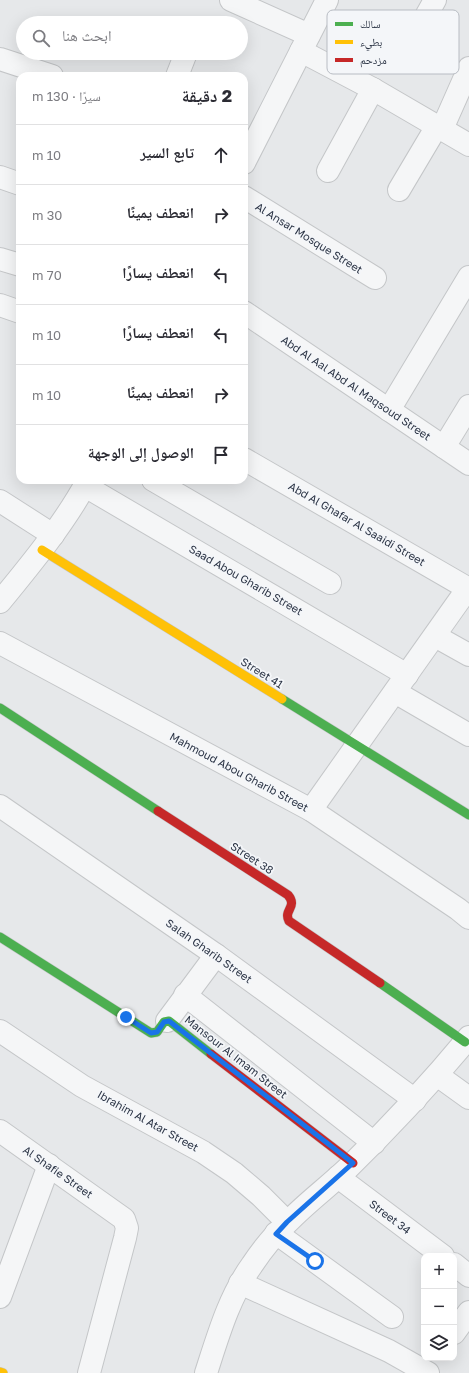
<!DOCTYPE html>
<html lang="ar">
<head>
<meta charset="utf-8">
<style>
  :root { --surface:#fff; --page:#f7f7f7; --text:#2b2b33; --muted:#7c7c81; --line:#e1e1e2 }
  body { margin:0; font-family:"Golos Text","Noto Naskh Arabic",sans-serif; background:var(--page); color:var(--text); direction:rtl }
  .controls { position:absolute; right:12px; bottom:12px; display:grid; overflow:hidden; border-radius:8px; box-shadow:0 4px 16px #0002 }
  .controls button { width:36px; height:36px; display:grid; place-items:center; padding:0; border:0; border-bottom:1px solid var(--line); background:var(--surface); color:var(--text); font:20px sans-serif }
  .stop { position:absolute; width:12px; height:12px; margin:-9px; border:3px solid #1a73e8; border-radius:50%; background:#fff }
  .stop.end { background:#1a73e8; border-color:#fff; box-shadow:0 1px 4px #0008 }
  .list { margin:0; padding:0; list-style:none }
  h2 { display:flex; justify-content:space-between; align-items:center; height:52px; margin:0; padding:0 16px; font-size:17px }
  h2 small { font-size:13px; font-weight:400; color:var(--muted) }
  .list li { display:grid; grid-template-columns:26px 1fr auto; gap:12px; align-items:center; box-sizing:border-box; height:60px; padding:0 16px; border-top:1px solid var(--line) }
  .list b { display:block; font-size:15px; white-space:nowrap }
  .list em { font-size:13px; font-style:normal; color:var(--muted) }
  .icon { flex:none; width:22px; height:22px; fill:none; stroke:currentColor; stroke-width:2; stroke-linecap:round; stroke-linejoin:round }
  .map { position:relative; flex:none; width:469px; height:1373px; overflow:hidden; direction:ltr }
  .search { position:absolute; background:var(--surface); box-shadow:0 4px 16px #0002; left:16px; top:16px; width:232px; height:44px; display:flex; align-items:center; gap:10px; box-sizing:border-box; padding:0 14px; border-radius:22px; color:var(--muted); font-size:15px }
  .panel { position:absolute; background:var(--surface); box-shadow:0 4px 16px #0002; left:16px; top:72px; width:232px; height:412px; border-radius:12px; direction:rtl }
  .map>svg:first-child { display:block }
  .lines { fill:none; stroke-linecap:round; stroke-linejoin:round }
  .street-casing { stroke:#c4c6c8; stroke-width:24 }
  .fast-casing { stroke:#c4c6c8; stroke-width:10 }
  .slow-casing { stroke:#c4c6c8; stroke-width:10 }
  .jam-casing { stroke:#c4c6c8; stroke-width:10 }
  .street { stroke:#f5f6f7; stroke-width:22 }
  .fast { stroke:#4caf50; stroke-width:9 }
  .slow { stroke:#ffc107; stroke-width:9 }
  .jam { stroke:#c62828; stroke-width:9 }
  .route { stroke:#1a73e8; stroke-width:5 }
  .labels { text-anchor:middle; stroke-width:3.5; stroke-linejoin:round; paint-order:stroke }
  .street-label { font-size:11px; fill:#2b3445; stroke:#f4f6f9 }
  .key { fill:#f4f6f9; stroke:#b8bcc3; stroke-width:1 }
  .key-label { font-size:11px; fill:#2b3445 }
</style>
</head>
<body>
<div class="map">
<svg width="469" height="1373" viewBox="0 0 469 1373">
  <rect width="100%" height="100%" fill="#e6e8ea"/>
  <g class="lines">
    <!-- street casing -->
    <g class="street-casing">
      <g id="street">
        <polyline points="231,0 309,35"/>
        <polyline points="421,25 435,0"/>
        <polyline points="301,51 373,89 469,145"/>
        <polyline points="0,59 52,76"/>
        <polyline points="177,76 186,53"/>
        <polyline points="442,129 469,68"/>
        <polyline points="244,163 327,0"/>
        <polyline points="328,171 373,89"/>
        <polyline points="0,177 20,184"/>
        <polyline points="399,190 437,126"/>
        <polyline points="244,197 375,278"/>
        <polyline points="0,259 20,265"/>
        <polyline points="0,305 20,312"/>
        <polyline points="244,312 469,464"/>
        <polyline points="389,410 469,277"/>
        <polyline points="444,447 469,406"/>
        <polyline points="244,459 469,589"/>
        <polyline points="153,480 330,583"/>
        <polyline points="85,486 407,675"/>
        <polyline points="0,501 53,535"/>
        <path d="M 0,602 C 32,563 64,524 88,480"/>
        <polyline points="435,636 469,655"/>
        <polyline points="0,643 311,810 458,909 469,918"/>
        <polyline points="395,692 469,735"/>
        <polyline points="0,806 216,955 415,1100"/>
        <polyline points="311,810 468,588"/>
        <polyline points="185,995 374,1143"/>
        <polyline points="167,1021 216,955"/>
        <polyline points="0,1031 82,1086 203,1152 234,1173 261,1196 287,1222"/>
        <polyline points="437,1075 469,1098"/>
        <polyline points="0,1131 124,1219 127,1228 125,1238 89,1373"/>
        <polyline points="338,1177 443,1256"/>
        <polyline points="276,1233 392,1317"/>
        <polyline points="454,1264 469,1276"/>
        <polyline points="240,1283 389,1351 428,1373"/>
        <polyline points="0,1297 49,1165"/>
        <polyline points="454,1333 469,1312"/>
        <path d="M 206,1373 C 218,1336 229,1297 252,1265 C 262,1250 274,1235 287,1223 C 306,1203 328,1187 348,1168 C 391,1126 431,1083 469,1037"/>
      </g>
    </g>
    <!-- fast casing -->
    <g class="fast-casing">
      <g id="fast">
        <polyline points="282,699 469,815"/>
        <polyline points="0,708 158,811"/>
        <polyline points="0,937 151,1033 157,1032 164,1022 169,1021 211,1054"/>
        <polyline points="380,983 465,1042"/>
      </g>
    </g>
    <!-- slow casing -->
    <g class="slow-casing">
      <g id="slow">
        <polyline points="42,550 282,699"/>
        <polyline points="0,1372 3,1373"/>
      </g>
    </g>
    <!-- jam casing -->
    <g class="jam-casing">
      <g id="jam">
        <path d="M 158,811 L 288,895 C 298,907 283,910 289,921 L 380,983"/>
        <polyline points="211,1054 353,1163"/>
      </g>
    </g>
    <!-- street -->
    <use href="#street" class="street"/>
    <!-- fast -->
    <use href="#fast" class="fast"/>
    <!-- slow -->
    <use href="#slow" class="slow"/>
    <!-- jam -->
    <use href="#jam" class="jam"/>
  </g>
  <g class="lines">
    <!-- route -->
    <polyline class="route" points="126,1017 151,1033 157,1032 164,1022 169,1021 353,1163 287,1222 276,1234 315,1261"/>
  </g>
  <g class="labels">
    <!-- street labels -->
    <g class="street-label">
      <text transform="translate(309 238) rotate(32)" y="4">Al Ansar Mosque Street</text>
      <text transform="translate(356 388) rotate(34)" y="4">Abd Al Aal Abd Al Maqsoud Street</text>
      <text transform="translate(357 524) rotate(30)" y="4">Abd Al Ghafar Al Saaidi Street</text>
      <text transform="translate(246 580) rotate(30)" y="4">Saad Abou Gharib Street</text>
      <text transform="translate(262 673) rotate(32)" y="4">Street 41</text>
      <text transform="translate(239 772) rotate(28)" y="4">Mahmoud Abou Gharib Street</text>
      <text transform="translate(252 858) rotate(33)" y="4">Street 38</text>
      <text transform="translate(209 951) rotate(35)" y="4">Salah Gharib Street</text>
      <text transform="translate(236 1057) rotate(38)" y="4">Mansour Al Imam Street</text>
      <text transform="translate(148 1121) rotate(29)" y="4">Ibrahim Al Atar Street</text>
      <text transform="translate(58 1172) rotate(35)" y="4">Al Shafie Street</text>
      <text transform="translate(390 1217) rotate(37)" y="4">Street 34</text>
    </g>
  </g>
  <!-- legend -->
  <rect x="327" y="10" width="132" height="64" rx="6" class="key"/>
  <rect x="335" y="22" width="18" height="4" fill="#4caf50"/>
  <rect x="335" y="40" width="18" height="4" fill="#ffc107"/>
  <rect x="335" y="58" width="18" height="4" fill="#c62828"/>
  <g class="key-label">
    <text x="360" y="28">سالك</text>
    <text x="360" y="46">بطيء</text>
    <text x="360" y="64">مزدحم</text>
  </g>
</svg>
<div class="controls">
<button>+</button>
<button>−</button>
<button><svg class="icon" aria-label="layers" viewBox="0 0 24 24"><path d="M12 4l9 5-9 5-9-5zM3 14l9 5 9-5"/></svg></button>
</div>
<div class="stop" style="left:315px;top:1261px"></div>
<div class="stop end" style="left:126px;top:1017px"></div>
<div class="search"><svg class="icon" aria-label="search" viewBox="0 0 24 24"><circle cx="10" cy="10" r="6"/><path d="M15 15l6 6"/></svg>ابحث هنا</div>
<section class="panel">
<h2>2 دقيقة<small>سيرًا · 130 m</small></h2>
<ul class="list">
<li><svg class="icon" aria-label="ahead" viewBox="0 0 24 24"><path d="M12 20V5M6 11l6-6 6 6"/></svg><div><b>تابع السير</b></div><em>10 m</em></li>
<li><svg class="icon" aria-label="right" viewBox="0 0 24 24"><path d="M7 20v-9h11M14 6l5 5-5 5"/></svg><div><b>انعطف يمينًا</b></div><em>30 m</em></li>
<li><svg class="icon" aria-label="left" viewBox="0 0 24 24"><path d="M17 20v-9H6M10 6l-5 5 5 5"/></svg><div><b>انعطف يسارًا</b></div><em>70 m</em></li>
<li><svg class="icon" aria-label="left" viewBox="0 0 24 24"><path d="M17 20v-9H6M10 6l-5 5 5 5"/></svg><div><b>انعطف يسارًا</b></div><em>10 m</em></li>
<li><svg class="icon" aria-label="right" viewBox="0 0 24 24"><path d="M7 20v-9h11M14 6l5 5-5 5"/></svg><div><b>انعطف يمينًا</b></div><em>10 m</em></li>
<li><svg class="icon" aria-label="arrive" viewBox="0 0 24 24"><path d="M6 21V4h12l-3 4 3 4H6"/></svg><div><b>الوصول إلى الوجهة</b></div></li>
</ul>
</section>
</div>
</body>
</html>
